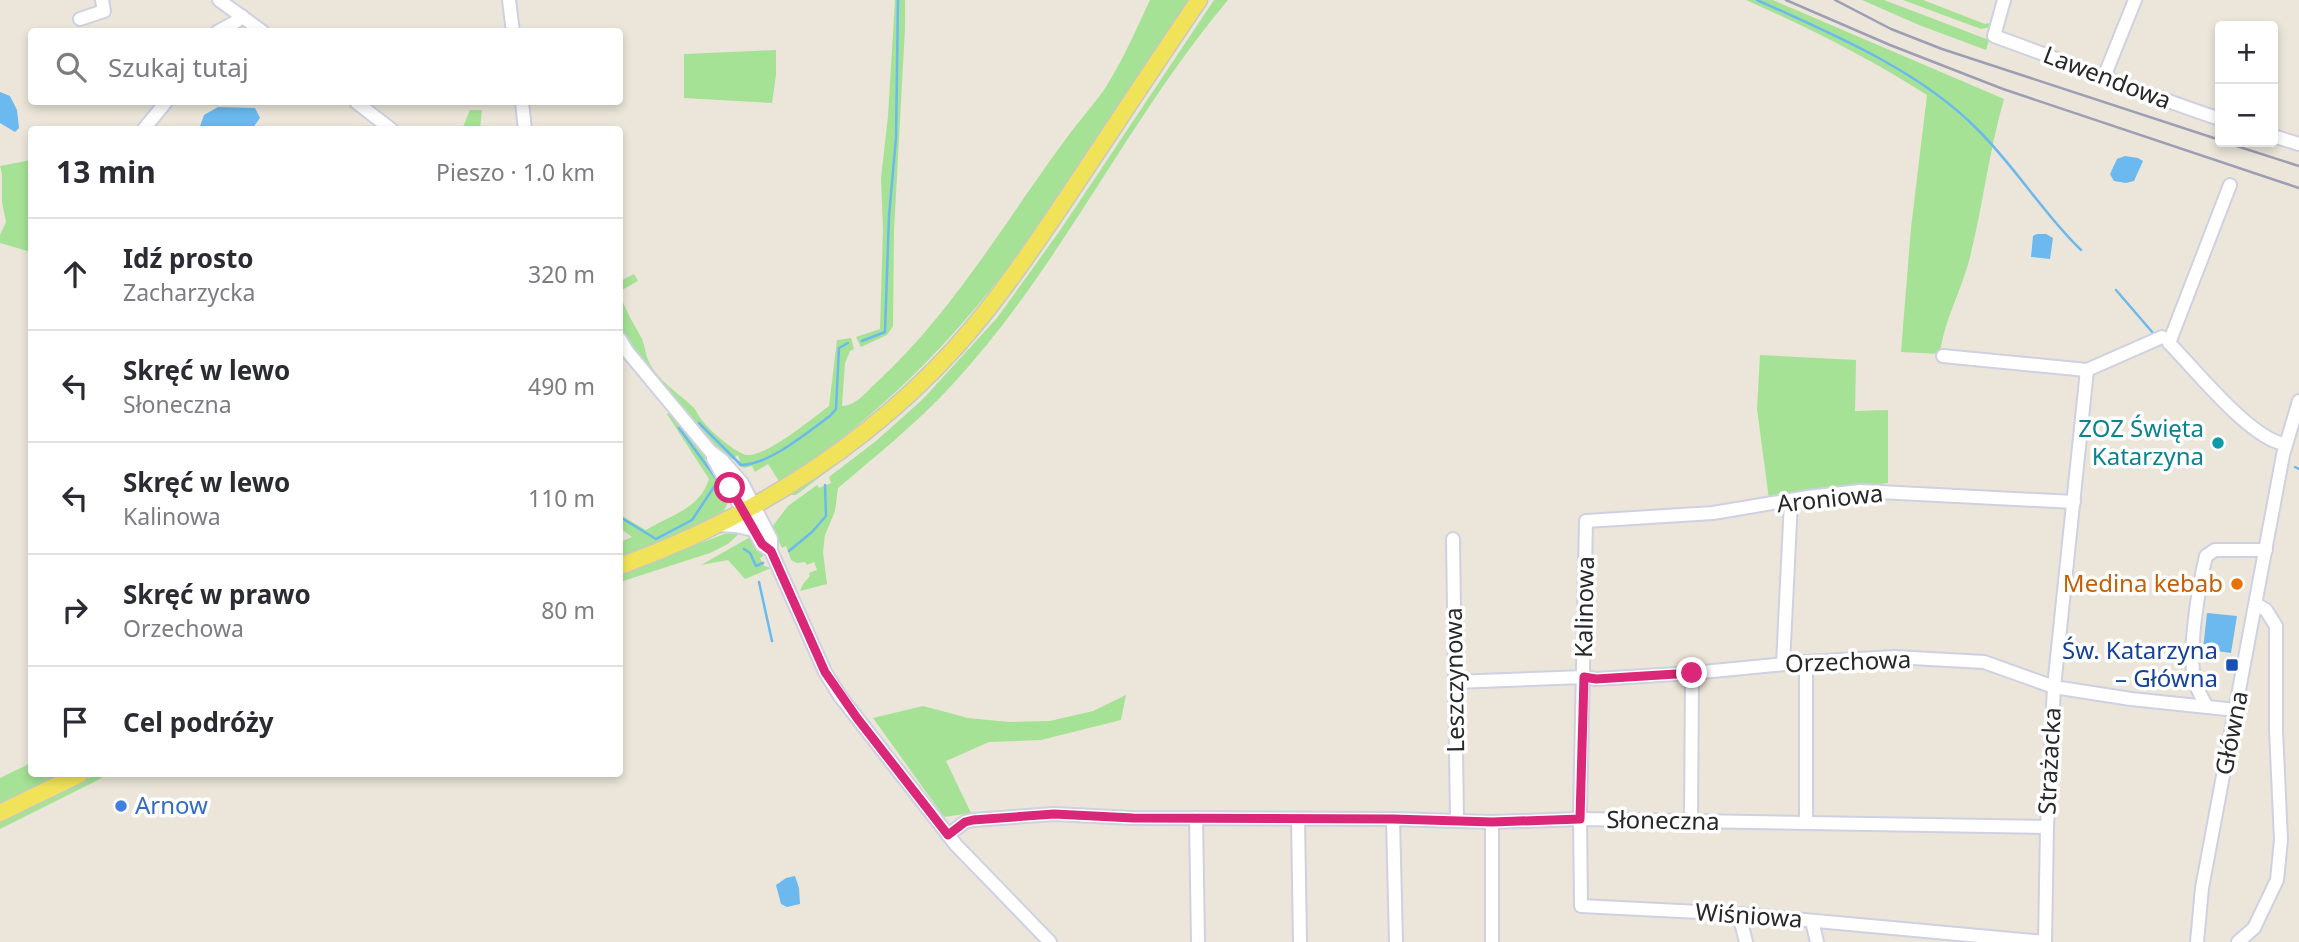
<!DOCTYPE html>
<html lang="pl">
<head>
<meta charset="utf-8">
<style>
  :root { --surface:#fff; --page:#f7f7f7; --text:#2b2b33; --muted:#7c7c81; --line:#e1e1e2 }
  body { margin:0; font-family:"Noto Sans",sans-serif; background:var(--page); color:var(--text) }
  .controls { position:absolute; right:21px; top:21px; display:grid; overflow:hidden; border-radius:7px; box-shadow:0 4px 10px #0003 }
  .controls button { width:63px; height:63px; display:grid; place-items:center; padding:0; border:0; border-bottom:2px solid var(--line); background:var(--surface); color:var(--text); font:35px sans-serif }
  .stop { position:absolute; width:21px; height:21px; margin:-16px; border:5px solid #db2777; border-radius:50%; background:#fff }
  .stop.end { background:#db2777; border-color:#fff; box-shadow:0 2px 7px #0008 }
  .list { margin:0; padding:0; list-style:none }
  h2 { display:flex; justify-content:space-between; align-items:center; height:91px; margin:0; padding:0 28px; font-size:30px }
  h2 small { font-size:23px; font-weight:400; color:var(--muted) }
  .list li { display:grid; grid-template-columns:46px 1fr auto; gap:21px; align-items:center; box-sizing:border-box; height:112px; padding:0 28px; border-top:2px solid var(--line) }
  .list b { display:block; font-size:26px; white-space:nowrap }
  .list p { margin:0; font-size:23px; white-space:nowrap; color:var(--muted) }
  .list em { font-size:23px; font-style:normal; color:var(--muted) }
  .icon { flex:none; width:38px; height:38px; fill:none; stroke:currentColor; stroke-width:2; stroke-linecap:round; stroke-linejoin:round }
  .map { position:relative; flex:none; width:2299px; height:942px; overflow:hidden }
  .search { position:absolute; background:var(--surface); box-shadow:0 4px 10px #0003; left:28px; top:28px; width:595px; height:77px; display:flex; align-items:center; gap:18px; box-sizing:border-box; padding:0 24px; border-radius:7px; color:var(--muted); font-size:26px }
  .panel { position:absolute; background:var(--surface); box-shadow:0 4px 10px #0003; left:28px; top:126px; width:595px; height:651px; border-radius:7px }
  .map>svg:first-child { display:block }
  .green { fill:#a5e295 }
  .water { fill:#6bb9ee }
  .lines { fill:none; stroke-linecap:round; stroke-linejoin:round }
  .stream { stroke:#6bb9ee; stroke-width:2.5 }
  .minor-casing { stroke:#cfd0e2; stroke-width:16 }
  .major-casing { stroke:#c7c7c7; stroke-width:19 }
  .minor { stroke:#fff; stroke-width:12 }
  .major { stroke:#f1e359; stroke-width:16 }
  .rail { stroke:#9d9db3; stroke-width:2.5 }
  .route { stroke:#db2777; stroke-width:9 }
  .culture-dot { fill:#0f9aa8; stroke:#fff; stroke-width:2.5 }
  .food-dot { fill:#e8710a; stroke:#fff; stroke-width:2.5 }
  .transit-dot { fill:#1a4fb4; stroke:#fff; stroke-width:2.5 }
  .shop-dot { fill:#3f7fe0; stroke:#fff; stroke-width:2.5 }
  .labels { text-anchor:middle; stroke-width:7; stroke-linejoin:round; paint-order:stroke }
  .street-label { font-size:24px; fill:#282828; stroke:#fff }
  .culture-label { font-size:24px; fill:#0d838f; stroke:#fff; text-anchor:end }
  .food-label { font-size:24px; fill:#c56008; stroke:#fff; text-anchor:end }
  .transit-label { font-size:24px; fill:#164399; stroke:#fff; text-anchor:end }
  .shop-label { font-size:24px; fill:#366cbe; stroke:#fff; text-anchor:start }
</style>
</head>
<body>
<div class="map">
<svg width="2299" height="942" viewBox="0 0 2299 942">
  <rect width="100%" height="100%" fill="#ebe6d9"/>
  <!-- green -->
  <g class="green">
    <polygon points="895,0 905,0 905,28 894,231 893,326 887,335 861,347 856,337 880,329 883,229 881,178 888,116"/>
    <path d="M 1150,0 L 1191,0 C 1072,178 967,366 779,481 L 768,464 L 755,472 L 752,466 L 744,468 L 738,465 L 740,461 L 738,455 L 730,461 L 667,394 L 622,335 L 620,327 L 620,281 L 634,274 L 638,281 L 620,291 C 624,310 633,322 642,339 C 645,346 645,353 648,360 C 657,380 677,392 692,406 C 696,409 698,415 701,419 C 708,429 735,453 747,455 C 766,457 813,418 829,406 L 837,340 L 851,338 L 854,349 L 850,351 L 845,363 L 842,406 C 856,406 867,391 876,383 C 953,312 1004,223 1065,140 C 1077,123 1092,107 1104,90 C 1122,62 1136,30 1150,0 Z"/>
    <polygon points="1206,0 1208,0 1044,245 984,327 959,356 904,410 869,440 796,495 787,495 862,444 930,383"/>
    <path d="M 1214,0 L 1228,0 C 1127,120 1059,270 952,385 C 917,423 877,455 838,488 L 835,511 L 825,535 L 823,552 L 827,584 L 800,591 L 803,584 L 810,576 L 809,573 L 817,570 L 814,562 L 807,565 L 805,562 L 797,563 L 791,560 L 786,546 L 782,548 L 772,527 L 788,506 L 817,485 L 819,488 L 831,483 L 829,477 L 876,441 L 923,399 L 997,318 L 1061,229 Z"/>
    <path d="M 1746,0 L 1773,0 L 2004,99 C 1989,151 1983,205 1970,257 C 1962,290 1944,320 1940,354 L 1901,352 L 1911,228 L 1927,95 C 1869,58 1809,28 1746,0 Z"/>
    <polygon points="1862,0 1884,0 1989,40 1986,50 1919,25"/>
    <polygon points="1903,0 1923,0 1985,24 1990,23 1990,27 1981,29"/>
    <polygon points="776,50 776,75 772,103 684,98 684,54"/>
    <polygon points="470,110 482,110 480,129 463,127"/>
    <polygon points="31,160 32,160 31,252 0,243 0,235 6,222 2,202 2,174 0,166"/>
    <polygon points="1760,355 1856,360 1855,411 1888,410 1888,483 1769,499 1757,409"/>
    <path d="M 671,411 L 706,454 L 730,499 L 721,516 L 661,542 L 620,557 L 620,542 L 632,537 L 620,528 L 620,515 L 646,530 C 670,515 699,510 709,479 L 667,414 Z"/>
    <polygon points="742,531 728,544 710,553 620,582 620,574 724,534"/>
    <polygon points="752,536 765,555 760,558 764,566 771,568 745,579 728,560 701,565"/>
    <polygon points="1126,695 1121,720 1041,740 989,742 946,761 971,813 944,817 873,718 923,706 968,718 1009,722 1050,721 1093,711"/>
    <polygon points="31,763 32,774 68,774 0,807 0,778"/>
    <polygon points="97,774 102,778 0,829 0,821"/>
  </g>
  <!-- water -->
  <g class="water">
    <polygon points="0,92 10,96 17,110 19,128 15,132 0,123"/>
    <polygon points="218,107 255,108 260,118 252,129 199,129 204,115"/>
    <polygon points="2125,156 2138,158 2143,161 2134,181 2126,183 2114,181 2110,174 2117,159"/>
    <polygon points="2037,234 2046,234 2053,238 2050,259 2031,257 2033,236"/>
    <polygon points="2207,613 2237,616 2231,653 2203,649"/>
    <polygon points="795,876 799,888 800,904 787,907 781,904 776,885 786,878"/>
  </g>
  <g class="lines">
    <!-- stream -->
    <g class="stream">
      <path d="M 1757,0 C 1832,34 1919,70 1977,129 C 2015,166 2044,215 2081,250"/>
      <polyline points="2116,290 2153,333"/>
      <polyline points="862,341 885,332 889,216 896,138 898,0"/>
      <path d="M 699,423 L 741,465 C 769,465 808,432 830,416 L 836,409 L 839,348 L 848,343"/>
      <polyline points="2295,467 2299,469"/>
      <polyline points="620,517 656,539 692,520 718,481 679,428"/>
      <polyline points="744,549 750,553 756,566 763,563"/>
      <polyline points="789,551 812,532 826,516 825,485"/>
      <polyline points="759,582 772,641"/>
    </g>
    <!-- minor casing -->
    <g class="minor-casing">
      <g id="minor">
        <polyline points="219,0 263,32"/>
        <polyline points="509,0 513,32"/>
        <path d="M 2004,0 L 1994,36 C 2070,63 2144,94 2220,119"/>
        <polyline points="80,19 104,11 102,0"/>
        <polyline points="217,32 237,21 242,16"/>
        <polyline points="2104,77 2135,0"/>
        <polyline points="356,102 392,130"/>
        <polyline points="522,102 525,130"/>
        <polyline points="143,130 166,102"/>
        <polyline points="2273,136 2299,144"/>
        <path d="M 2230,185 L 2169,343 C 2195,369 2251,440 2285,444"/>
        <polyline points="620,339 627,351 710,451 722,460 742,483 771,539 771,551 825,672 840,696 956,845 1050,942"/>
        <polyline points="1943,356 2087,370"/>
        <polyline points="713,458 762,545 771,551"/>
        <polyline points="717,525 736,526 754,530"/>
        <polyline points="1453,539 1457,820"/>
        <polyline points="1806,662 1806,822"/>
        <polyline points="1783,664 1791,501"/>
        <polyline points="1455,682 1584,677 1596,679 1692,673 1806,662 1894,657 1984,662 2054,687 2131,699 2236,710"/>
        <path d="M 2207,707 C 2203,699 2197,690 2195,682 C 2187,654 2199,585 2206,556 L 2215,550 L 2266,550"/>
        <polyline points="1196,818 1198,942"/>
        <polyline points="1298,819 1300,942"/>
        <polyline points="1393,819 1396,942"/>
        <polyline points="1492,822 1492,942"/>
        <polyline points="1691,822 1692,673"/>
        <polyline points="948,835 965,822 973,820 1054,814 1133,818 1393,819 1492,822 1580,819 2047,827"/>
        <polyline points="1739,914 1746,942"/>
        <polyline points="1812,921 1817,942"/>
        <polyline points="2045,942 1739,914 1581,906 1580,814 1586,521 1713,513 1808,497 1860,491 2074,502"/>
        <polyline points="2045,942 2047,827 2054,687 2087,370 2162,337"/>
        <polyline points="2197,942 2202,888 2283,455 2299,401"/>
        <polyline points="2238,942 2254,928 2277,880 2281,840 2276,730 2276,626 2266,610 2256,604"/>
      </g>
    </g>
    <!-- major casing -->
    <g class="major-casing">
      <g id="major">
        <path d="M 620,566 C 747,520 863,449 955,348 C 1001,297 1039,239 1078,181 C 1118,121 1158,60 1199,0"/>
        <polyline points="0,813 80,774"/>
      </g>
    </g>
    <!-- minor -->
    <use href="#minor" class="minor"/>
    <!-- major -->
    <use href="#major" class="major"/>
    <!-- rail -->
    <g class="rail">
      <polyline points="1786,0 1890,45 2003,89 2299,188"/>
      <polyline points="1835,0 1891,29 1942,49 2220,140"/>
      <polyline points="2224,142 2299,166"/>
    </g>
  </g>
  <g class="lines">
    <!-- route -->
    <polyline class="route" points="730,488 762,544 771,551 825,672 857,718 948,835 965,822 973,820 1054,814 1133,818 1393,819 1492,822 1580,819 1584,677 1596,679 1692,673"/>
  </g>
  <!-- markers -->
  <circle class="culture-dot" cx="2218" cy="443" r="7"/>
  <circle class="food-dot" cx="2237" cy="584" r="7"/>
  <rect class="transit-dot" x="2225" y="658" width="14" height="14" rx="3.5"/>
  <circle class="shop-dot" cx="121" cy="806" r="7"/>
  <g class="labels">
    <!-- street labels -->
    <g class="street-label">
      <text transform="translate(2107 78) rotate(21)" y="8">Lawendowa</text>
      <text transform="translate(1830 499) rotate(-6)" y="8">Aroniowa</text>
      <text transform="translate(1585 607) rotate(-89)" y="8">Kalinowa</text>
      <text transform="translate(1848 662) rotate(-2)" y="8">Orzechowa</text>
      <text transform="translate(1455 680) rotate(-91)" y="8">Leszczynowa</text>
      <text transform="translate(2232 733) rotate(-79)" y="8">Główna</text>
      <text transform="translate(2050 761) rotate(-87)" y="8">Strażacka</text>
      <text transform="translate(1663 821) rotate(1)" y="8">Słoneczna</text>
      <text transform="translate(1749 916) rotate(4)" y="8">Wiśniowa</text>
    </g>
    <!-- culture labels -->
    <g class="culture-label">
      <text x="2204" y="437">ZOZ Święta<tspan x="2204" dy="28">Katarzyna</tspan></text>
    </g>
    <!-- food labels -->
    <g class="food-label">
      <text x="2223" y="592">Medina kebab</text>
    </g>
    <!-- transit labels -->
    <g class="transit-label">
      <text x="2218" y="659">Św. Katarzyna<tspan x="2218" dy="28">– Główna</tspan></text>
    </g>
    <!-- shop labels -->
    <g class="shop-label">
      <text x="135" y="814">Arnow</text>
    </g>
  </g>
</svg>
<div class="controls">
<button>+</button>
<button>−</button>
</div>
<div class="stop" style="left:730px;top:488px"></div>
<div class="stop end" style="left:1692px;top:673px"></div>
<div class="search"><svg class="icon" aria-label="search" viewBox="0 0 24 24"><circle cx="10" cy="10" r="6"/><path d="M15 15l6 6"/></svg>Szukaj tutaj</div>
<section class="panel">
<h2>13 min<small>Pieszo · 1.0 km</small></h2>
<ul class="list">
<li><svg class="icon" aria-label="ahead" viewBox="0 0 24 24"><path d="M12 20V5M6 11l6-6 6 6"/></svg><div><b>Idź prosto</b><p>Zacharzycka</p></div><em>320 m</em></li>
<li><svg class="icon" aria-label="left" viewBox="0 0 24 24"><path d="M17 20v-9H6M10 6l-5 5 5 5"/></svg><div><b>Skręć w lewo</b><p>Słoneczna</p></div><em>490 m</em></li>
<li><svg class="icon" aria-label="left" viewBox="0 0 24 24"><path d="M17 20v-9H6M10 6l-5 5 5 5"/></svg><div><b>Skręć w lewo</b><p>Kalinowa</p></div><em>110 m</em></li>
<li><svg class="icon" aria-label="right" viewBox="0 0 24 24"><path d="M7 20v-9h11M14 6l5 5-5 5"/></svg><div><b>Skręć w prawo</b><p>Orzechowa</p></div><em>80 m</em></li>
<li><svg class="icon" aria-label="arrive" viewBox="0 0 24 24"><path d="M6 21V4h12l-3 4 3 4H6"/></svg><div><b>Cel podróży</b></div></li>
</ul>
</section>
</div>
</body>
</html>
